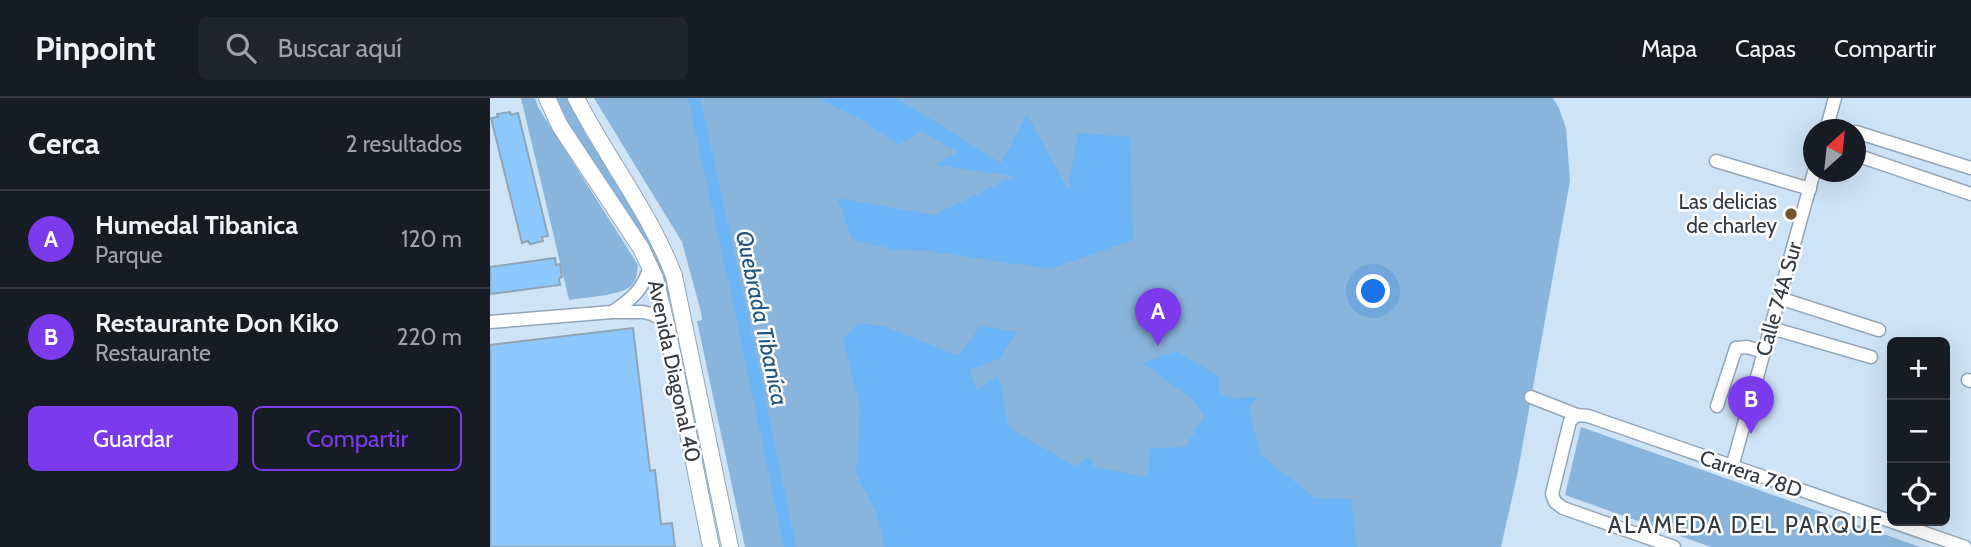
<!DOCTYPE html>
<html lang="es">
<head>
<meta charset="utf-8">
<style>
  :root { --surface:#171b24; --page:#20242c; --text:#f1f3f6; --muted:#9ea1a6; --line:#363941; --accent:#7c3aed }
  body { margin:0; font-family:Cabin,sans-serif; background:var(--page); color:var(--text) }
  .controls { position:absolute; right:21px; bottom:21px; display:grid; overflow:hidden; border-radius:10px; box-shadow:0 7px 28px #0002 }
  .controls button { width:63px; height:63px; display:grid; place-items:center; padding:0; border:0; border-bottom:2px solid var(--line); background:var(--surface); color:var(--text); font:35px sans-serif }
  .compass { position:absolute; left:1313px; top:21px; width:63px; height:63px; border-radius:50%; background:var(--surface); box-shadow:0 7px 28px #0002; rotate:27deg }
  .you { position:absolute; left:884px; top:194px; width:24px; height:24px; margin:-18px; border:5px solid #fff; border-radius:50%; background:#1a73e8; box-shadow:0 0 0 10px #1a73e833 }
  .badge { display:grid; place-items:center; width:46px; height:46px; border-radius:50%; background:var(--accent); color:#fff; font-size:23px; font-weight:700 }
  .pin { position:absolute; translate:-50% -58px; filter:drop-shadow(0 2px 4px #0008) }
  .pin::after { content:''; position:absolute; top:37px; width:24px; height:21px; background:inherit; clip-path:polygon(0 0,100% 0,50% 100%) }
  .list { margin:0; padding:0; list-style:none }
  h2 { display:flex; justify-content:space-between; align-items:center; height:91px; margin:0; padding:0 28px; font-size:30px }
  h2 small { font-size:23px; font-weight:400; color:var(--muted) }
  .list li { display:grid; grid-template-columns:46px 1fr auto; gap:21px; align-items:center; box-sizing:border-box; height:98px; padding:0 28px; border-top:2px solid var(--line) }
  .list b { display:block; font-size:26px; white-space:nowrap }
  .list p { margin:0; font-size:23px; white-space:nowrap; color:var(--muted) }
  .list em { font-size:23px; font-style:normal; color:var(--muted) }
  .actions { display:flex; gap:14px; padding:21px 28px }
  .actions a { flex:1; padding:16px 0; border:2px solid var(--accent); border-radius:10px; text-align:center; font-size:24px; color:var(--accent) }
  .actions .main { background:var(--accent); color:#fff }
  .icon { flex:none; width:38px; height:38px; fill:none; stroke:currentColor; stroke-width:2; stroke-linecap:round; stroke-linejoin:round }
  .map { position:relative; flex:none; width:1481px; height:449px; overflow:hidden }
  header { display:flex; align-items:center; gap:42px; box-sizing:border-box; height:98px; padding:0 35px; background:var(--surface); border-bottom:2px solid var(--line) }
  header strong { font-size:33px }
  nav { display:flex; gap:38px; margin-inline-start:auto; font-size:24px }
  .search { width:490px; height:63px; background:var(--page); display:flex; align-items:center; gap:18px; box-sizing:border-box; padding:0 24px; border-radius:10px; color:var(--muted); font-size:26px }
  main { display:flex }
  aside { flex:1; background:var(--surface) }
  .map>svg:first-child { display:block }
  .green { fill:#89b5dd }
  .water { fill:#6bb5f6 }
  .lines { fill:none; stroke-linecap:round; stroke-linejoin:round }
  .canal { stroke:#6bb5f6; stroke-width:12 }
  .building { fill:#8dc8fc; stroke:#90a4b6; stroke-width:2 }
  .minor-casing { stroke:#92a6b8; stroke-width:15 }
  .major-casing { stroke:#92a6b8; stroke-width:18 }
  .minor { stroke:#fff; stroke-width:12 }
  .major { stroke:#fff; stroke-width:16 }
  .poi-dot { fill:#78552e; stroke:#fff; stroke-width:2.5 }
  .labels { text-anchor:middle; stroke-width:5; stroke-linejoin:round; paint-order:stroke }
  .poi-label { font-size:21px; fill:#313941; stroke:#fff; text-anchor:end }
  .street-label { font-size:21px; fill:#313941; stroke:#fff }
  .water-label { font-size:23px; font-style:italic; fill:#205580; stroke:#fff }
  .neighbourhood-label { font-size:23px; letter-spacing:2px; fill:#313941; stroke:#fff }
</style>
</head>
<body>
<header>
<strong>Pinpoint</strong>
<div class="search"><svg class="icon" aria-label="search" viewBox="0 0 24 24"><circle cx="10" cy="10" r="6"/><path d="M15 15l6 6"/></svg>Buscar aquí</div>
<nav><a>Mapa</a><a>Capas</a><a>Compartir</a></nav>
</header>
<main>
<aside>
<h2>Cerca<small>2 resultados</small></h2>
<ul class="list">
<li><span class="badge">A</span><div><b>Humedal Tibanica</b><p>Parque</p></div><em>120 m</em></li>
<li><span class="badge">B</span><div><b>Restaurante Don Kiko</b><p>Restaurante</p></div><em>220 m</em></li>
</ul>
<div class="actions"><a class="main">Guardar</a><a>Compartir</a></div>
</aside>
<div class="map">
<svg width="1481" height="449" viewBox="0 0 1481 449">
  <rect width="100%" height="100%" fill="#cee3f6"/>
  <!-- green -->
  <g class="green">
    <path d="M 31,0 L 45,0 L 48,9 L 148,167 C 147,175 147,182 141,188 C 130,198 95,199 79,202 Z"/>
    <path d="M 67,0 L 78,0 L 96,37 L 153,123 L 184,198 L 176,199 C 166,170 157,146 141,120 C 116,81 83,44 67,0 Z"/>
    <polygon points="104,0 1063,0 1069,10 1076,30 1080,83 1027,378 1011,449 255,449 207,223 212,222 211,214 192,144"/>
    <polygon points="1091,329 1430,449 1221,449 1075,397"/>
  </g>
  <!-- water -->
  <g class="water">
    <polygon points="338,0 407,0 511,65 537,16 578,91 588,35 640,39 643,142 560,171 437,153 405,152 362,141 347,100 444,117 524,78 445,67 467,54 432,33 408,47 366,19 330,2"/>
    <polygon points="369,225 393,228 469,258 490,228 527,234 509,261 479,272 487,292 508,276 519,330 585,368 600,359 604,369 658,379 660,350 695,349 714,319 704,302 652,265 687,253 729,279 729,296 742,300 768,299 759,311 771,357 825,400 861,401 867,449 394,449 387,416 366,376 370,312 353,240"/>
  </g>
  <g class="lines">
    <!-- canal -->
    <polyline class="canal" points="204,0 252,219 300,449"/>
  </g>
  <!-- building -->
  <g class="building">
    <polygon points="20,14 21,17 28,15 58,138 52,139 53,143 40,146 38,143 32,145 1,20 8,19 7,16"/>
    <polygon points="65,160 66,167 70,166 72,179 69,180 70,187 0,196 0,169"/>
    <polygon points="143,230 160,373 165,372 171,426 182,425 185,449 0,449 0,247"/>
  </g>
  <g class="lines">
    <!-- minor casing -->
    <g class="minor-casing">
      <g id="minor">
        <polyline points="1338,26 1357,32"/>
        <polyline points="1336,32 1345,0"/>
        <polyline points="1366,34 1481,70"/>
        <polyline points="1366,57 1481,96"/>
        <polyline points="1226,63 1320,91"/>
        <polyline points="1289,200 1389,232"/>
        <path d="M 122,214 C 141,202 154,191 160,168"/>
        <polyline points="0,224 122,214 153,214 162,216 170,221 177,230"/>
        <polyline points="1281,230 1381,259"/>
        <polyline points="1478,282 1481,283"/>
        <polyline points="1041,299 1087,317 1098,318 1475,449"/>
        <polyline points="1227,308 1246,250 1257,249 1274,254"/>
        <polyline points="1087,317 1080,323 1062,396 1065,404 1073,410 1184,449"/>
        <polyline points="1242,369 1324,74"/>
      </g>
    </g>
    <!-- major casing -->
    <g class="major-casing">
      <g id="major">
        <polyline points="57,0 70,28 151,150 165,180 177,230 221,449"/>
        <path d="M 86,0 C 117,61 160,114 184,178 L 240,449"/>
      </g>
    </g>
    <!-- minor -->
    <use href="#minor" class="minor"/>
    <!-- major -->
    <use href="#major" class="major"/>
  </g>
  <!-- markers -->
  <circle class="poi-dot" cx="1301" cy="116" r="7"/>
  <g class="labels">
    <!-- poi labels -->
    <g class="poi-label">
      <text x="1287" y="111">Las delicias<tspan x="1287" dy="24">de charley</tspan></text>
    </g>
    <!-- street labels -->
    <g class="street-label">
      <text transform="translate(1289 201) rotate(-74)" y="7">Calle 74A Sur</text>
      <text transform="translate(184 273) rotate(78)" y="7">Avenida Diagonal 40</text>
      <text transform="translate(1261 376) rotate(19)" y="7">Carrera 78D</text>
    </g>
    <!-- water labels -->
    <g class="water-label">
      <text transform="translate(272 220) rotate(78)" y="8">Quebrada Tibaníca</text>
    </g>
    <!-- neighbourhood labels -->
    <g class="neighbourhood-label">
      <text x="1256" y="435">ALAMEDA DEL PARQUE</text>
    </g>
  </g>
</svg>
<div class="controls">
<button>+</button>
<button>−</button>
<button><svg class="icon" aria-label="locate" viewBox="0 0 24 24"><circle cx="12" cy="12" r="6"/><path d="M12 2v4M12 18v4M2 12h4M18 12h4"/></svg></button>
</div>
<svg class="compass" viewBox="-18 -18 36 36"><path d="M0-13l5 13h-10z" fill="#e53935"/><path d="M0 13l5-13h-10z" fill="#9ea1a6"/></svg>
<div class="you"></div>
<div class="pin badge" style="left:668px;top:248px">A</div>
<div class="pin badge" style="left:1261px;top:336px">B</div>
</div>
</main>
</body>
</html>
